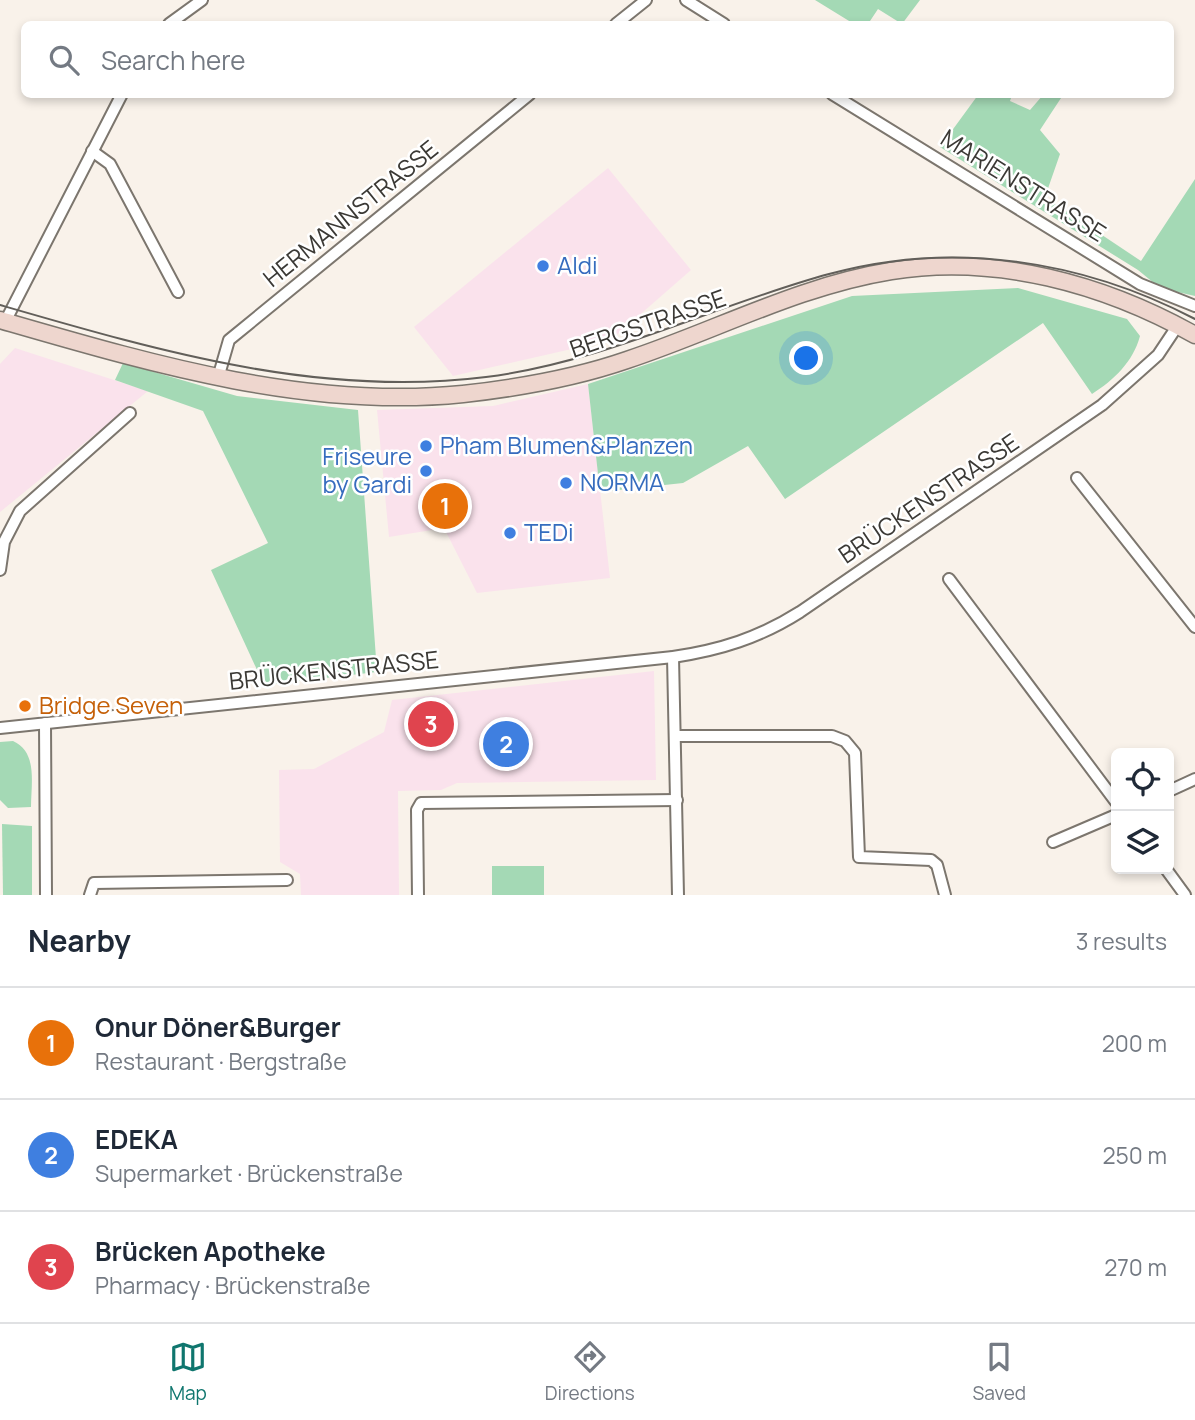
<!DOCTYPE html>
<html lang="en">
<head>
<meta charset="utf-8">
<style>
  :root { --surface:#fff; --page:#f2f2f3; --text:#1f2937; --muted:#747a83; --line:#e0e1e3; --accent:#0f766e }
  body { margin:0; font-family:Manrope,sans-serif; background:var(--page); color:var(--text) }
  .controls { position:absolute; right:21px; bottom:21px; display:grid; overflow:hidden; border-radius:10px; box-shadow:0 4px 10px #0003 }
  .controls button { width:63px; height:63px; display:grid; place-items:center; padding:0; border:0; border-bottom:2px solid var(--line); background:var(--surface); color:var(--text); font:35px sans-serif }
  .you { position:absolute; left:807px; top:359px; width:24px; height:24px; margin:-18px; border:5px solid #fff; border-radius:50%; background:#1a73e8; box-shadow:0 0 0 10px #1a73e833 }
  .badge { display:grid; place-items:center; width:46px; height:46px; border-radius:50%; background:var(--accent); color:#fff; font-size:23px; font-weight:700 }
  .pin { position:absolute; translate:-50% -50%; border:4px solid #fff; box-shadow:0 2px 7px #0006 }
  .list { margin:0; padding:0; list-style:none }
  h2 { display:flex; justify-content:space-between; align-items:center; height:91px; margin:0; padding:0 28px; font-size:30px }
  h2 small { font-size:23px; font-weight:400; color:var(--muted) }
  .list li { display:grid; grid-template-columns:46px 1fr auto; gap:21px; align-items:center; box-sizing:border-box; height:112px; padding:0 28px; border-top:2px solid var(--line) }
  .list b { display:block; font-size:26px; white-space:nowrap }
  .list p { margin:0; font-size:23px; white-space:nowrap; color:var(--muted) }
  .list em { font-size:23px; font-style:normal; color:var(--muted) }
  .icon { flex:none; width:38px; height:38px; fill:none; stroke:currentColor; stroke-width:2; stroke-linecap:round; stroke-linejoin:round }
  .map { position:relative; flex:none; width:1195px; height:895px; overflow:hidden }
  .search { position:absolute; background:var(--surface); box-shadow:0 4px 10px #0003; left:21px; right:21px; top:21px; height:77px; display:flex; align-items:center; gap:18px; box-sizing:border-box; padding:0 24px; border-radius:10px; color:var(--muted); font-size:26px }
  .sheet { height:427px; background:var(--surface) }
  nav { display:flex; justify-content:space-around; align-items:center; box-sizing:border-box; height:98px; border-top:2px solid var(--line); background:var(--surface); font-size:19px; color:var(--muted) }
  nav a { display:grid; justify-items:center; gap:4px }
  nav .on { color:var(--accent) }
  .map>svg:first-child { display:block }
  .commercial { fill:#fae2ec }
  .green { fill:#a4d9b5 }
  .lines { fill:none; stroke-linecap:round; stroke-linejoin:round }
  .street-casing { stroke:#7c766e; stroke-width:14 }
  .secondary-casing { stroke:#7c766e; stroke-width:19 }
  .street { stroke:#fff; stroke-width:10 }
  .secondary { stroke:#eed6ce; stroke-width:16 }
  .tram { stroke:#625f5a; stroke-width:2 }
  .shop-dot { fill:#3f7fe0; stroke:#fff; stroke-width:2.5 }
  .food-dot { fill:#e8710a; stroke:#fff; stroke-width:2.5 }
  .labels { text-anchor:middle; stroke-width:5; stroke-linejoin:round; paint-order:stroke }
  .street-label { font-size:24px; fill:#3b3935; stroke:#fff }
  .shop-label { font-size:24px; fill:#366cbe; stroke:#fff; text-anchor:start }
  .food-label { font-size:24px; fill:#c56008; stroke:#fff; text-anchor:start }
</style>
</head>
<body>
<div class="map">
<svg width="1195" height="895" viewBox="0 0 1195 895">
  <rect width="100%" height="100%" fill="#f9f2ea"/>
  <!-- commercial -->
  <g class="commercial">
    <polygon points="608,168 691,270 611,340 453,376 414,327"/>
    <polygon points="15,348 148,391 0,512 0,364"/>
    <polygon points="588,384 610,578 477,593 444,528 389,537 377,410 493,406"/>
    <polygon points="654,671 656,780 457,783 441,790 398,791 399,895 301,895 300,874 280,862 279,770 314,769 384,732 392,700"/>
  </g>
  <!-- green -->
  <g class="green">
    <polygon points="815,0 920,0 902,24 878,9 868,24 854,24"/>
    <polygon points="978,95 1012,95 1010,101 1030,110 1043,95 1063,95 1040,130 1060,154 1045,197 1141,261 1195,179 1195,296 1160,288 1138,270 940,147"/>
    <path d="M 1018,288 L 1127,319 L 1140,336 C 1133,362 1114,380 1092,394 L 1043,323 L 785,499 L 748,446 L 683,483 L 600,492 L 588,384 L 852,296 Z"/>
    <polygon points="123,363 237,396 358,410 377,672 264,685 211,570 268,543 203,411 115,380"/>
    <path d="M 13,741 C 38,752 31,784 31,807 L 8,808 L 0,800 L 0,742 Z"/>
    <polygon points="2,824 32,826 32,895 3,895"/>
    <rect x="492" y="866" width="52" height="29"/>
  </g>
  <g class="lines">
    <!-- street casing -->
    <g class="street-casing">
      <g id="street">
        <polyline points="686,0 724,24"/>
        <polyline points="169,24 202,0"/>
        <polyline points="616,24 646,0"/>
        <polyline points="832,94 1140,284 1195,306"/>
        <polyline points="92,151 110,164 178,292"/>
        <polyline points="5,322 122,94"/>
        <polyline points="218,378 229,340 530,94"/>
        <polyline points="1077,478 1195,627"/>
        <polyline points="0,570 4,542 20,511 130,413"/>
        <polyline points="949,579 1116,802"/>
        <polyline points="673,657 678,895"/>
        <polyline points="45,723 46,895"/>
        <path d="M 0,728 L 673,657 C 720,650 759,638 800,612 L 1102,405 L 1158,355 L 1178,325"/>
        <polyline points="676,736 832,736 845,741 855,753 859,857 931,860 937,865 945,895"/>
        <polyline points="1169,791 1195,779"/>
        <polyline points="1053,842 1116,815"/>
        <polyline points="1166,869 1185,895"/>
        <polyline points="90,895 94,883 287,880"/>
        <polyline points="418,895 417,810 421,803 677,800"/>
      </g>
    </g>
    <!-- secondary casing -->
    <g class="secondary-casing">
      <path id="secondary" d="M 0,320 C 149,363 306,410 463,394 C 517,388 575,378 627,360 C 715,331 798,286 891,271 C 996,254 1104,284 1195,335"/>
    </g>
    <!-- street -->
    <use href="#street" class="street"/>
    <!-- secondary -->
    <use href="#secondary" class="secondary"/>
    <!-- tram -->
    <path class="tram" d="M 0,305 C 159,351 319,398 486,377 C 606,362 714,305 829,274 C 953,240 1082,260 1195,319"/>
  </g>
  <!-- markers -->
  <g class="shop-dot">
    <circle cx="543" cy="266" r="7"/>
    <circle cx="426" cy="446" r="7"/>
    <circle cx="426" cy="471" r="7"/>
    <circle cx="566" cy="483" r="7"/>
    <circle cx="510" cy="533" r="7"/>
  </g>
  <circle class="food-dot" cx="25" cy="706" r="7"/>
  <g class="labels">
    <!-- street labels -->
    <g class="street-label">
      <text transform="translate(1023 186) rotate(32)" y="8">MARIENSTRASSE</text>
      <text transform="translate(351 214) rotate(-39)" y="8">HERMANNSTRASSE</text>
      <text transform="translate(648 324) rotate(-19)" y="8">BERGSTRASSE</text>
      <text transform="translate(929 499) rotate(-34)" y="8">BRÜCKENSTRASSE</text>
      <text transform="translate(334 671) rotate(-6)" y="8">BRÜCKENSTRASSE</text>
    </g>
    <!-- shop labels -->
    <g class="shop-label">
      <text x="557" y="274">Aldi</text>
      <text x="440" y="454">Pham Blumen&amp;Planzen</text>
      <text x="412" y="465" text-anchor="end">Friseure<tspan x="412" dy="28">by Gardi</tspan></text>
      <text x="580" y="491">NORMA</text>
      <text x="524" y="541">TEDi</text>
    </g>
    <!-- food labels -->
    <g class="food-label">
      <text x="39" y="714">Bridge Seven</text>
    </g>
  </g>
</svg>
<div class="controls">
<button><svg class="icon" aria-label="locate" viewBox="0 0 24 24"><circle cx="12" cy="12" r="6"/><path d="M12 2v4M12 18v4M2 12h4M18 12h4"/></svg></button>
<button><svg class="icon" aria-label="layers" viewBox="0 0 24 24"><path d="M12 4l9 5-9 5-9-5zM3 14l9 5 9-5"/></svg></button>
</div>
<div class="you"></div>
<div class="pin badge" style="left:445px;top:506px;background:#e8710a">1</div>
<div class="pin badge" style="left:506px;top:744px;background:#3f7fe0">2</div>
<div class="pin badge" style="left:431px;top:724px;background:#e0444e">3</div>
<div class="search"><svg class="icon" aria-label="search" viewBox="0 0 24 24"><circle cx="10" cy="10" r="6"/><path d="M15 15l6 6"/></svg>Search here</div>
</div>
<section class="sheet">
<h2>Nearby<small>3 results</small></h2>
<ul class="list">
<li><span class="badge" style="background:#e8710a">1</span><div><b>Onur Döner&amp;Burger</b><p>Restaurant · Bergstraße</p></div><em>200 m</em></li>
<li><span class="badge" style="background:#3f7fe0">2</span><div><b>EDEKA</b><p>Supermarket · Brückenstraße</p></div><em>250 m</em></li>
<li><span class="badge" style="background:#e0444e">3</span><div><b>Brücken Apotheke</b><p>Pharmacy · Brückenstraße</p></div><em>270 m</em></li>
</ul>
</section>
<nav>
<a class="on"><svg class="icon" aria-label="map" viewBox="0 0 24 24"><path d="M3 6l6-2 6 2 6-2v14l-6 2-6-2-6 2zM9 4v14M15 6v14"/></svg>Map</a>
<a><svg class="icon" aria-label="directions" viewBox="0 0 24 24"><path d="M12 3l9 9-9 9-9-9zM9 14v-3h6M13 9l2 2-2 2"/></svg>Directions</a>
<a><svg class="icon" aria-label="saved" viewBox="0 0 24 24"><path d="M7 4h10v16l-5-4-5 4z"/></svg>Saved</a>
</nav>
</body>
</html>
